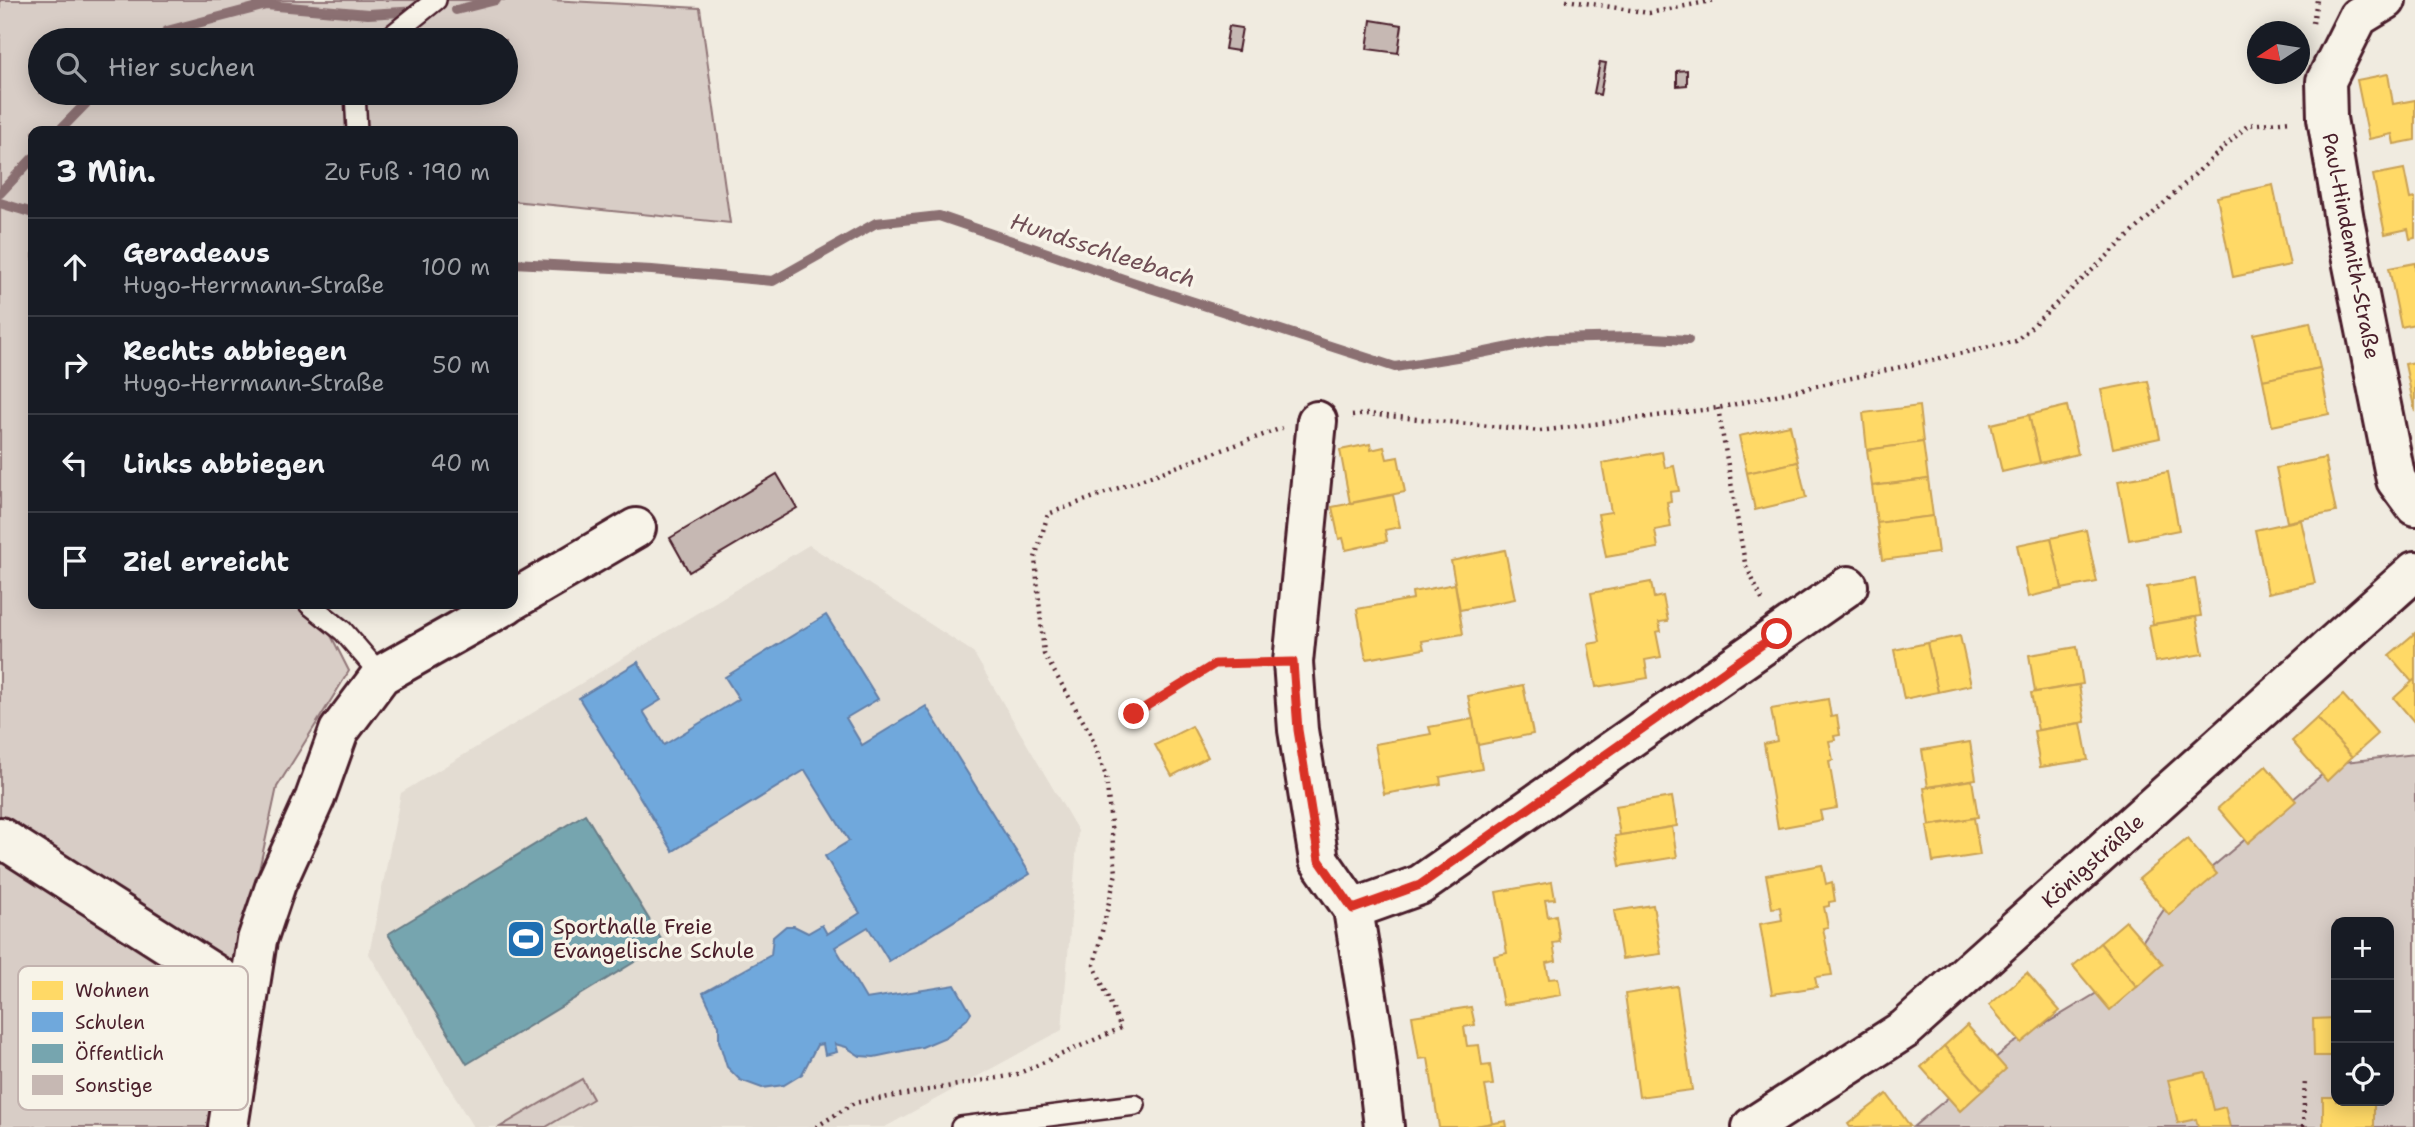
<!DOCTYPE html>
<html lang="de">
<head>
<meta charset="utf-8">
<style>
  :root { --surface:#171b24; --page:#242831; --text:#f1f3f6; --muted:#9ea1a6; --line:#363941 }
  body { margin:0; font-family:"Shantell Sans",sans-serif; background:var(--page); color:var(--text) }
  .controls { position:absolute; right:21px; bottom:21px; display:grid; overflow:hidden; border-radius:14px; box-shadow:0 4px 18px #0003 }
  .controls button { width:63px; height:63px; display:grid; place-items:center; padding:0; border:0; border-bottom:2px solid var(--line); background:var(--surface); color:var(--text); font:35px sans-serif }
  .compass { position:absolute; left:2247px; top:21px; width:63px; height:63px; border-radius:50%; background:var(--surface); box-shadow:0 4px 18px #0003; rotate:258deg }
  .stop { position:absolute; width:21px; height:21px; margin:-16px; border:5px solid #d93025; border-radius:50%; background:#fff }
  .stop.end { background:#d93025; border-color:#fff; box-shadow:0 2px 7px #0008 }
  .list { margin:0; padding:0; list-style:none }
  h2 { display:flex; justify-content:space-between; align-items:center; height:91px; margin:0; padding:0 28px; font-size:30px }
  h2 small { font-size:23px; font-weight:400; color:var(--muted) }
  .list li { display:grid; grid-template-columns:46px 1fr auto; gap:21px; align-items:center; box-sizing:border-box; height:98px; padding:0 28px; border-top:2px solid var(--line) }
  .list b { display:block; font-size:26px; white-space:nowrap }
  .list p { margin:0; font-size:23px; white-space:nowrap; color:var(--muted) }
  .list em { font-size:23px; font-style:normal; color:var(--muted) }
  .icon { flex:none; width:38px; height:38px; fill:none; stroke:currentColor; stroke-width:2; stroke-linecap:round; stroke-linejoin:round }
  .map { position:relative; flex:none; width:2415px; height:1127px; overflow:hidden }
  .search { position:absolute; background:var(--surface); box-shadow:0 4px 18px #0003; left:28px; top:28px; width:490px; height:77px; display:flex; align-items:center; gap:18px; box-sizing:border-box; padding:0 24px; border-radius:38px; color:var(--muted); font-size:26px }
  .panel { position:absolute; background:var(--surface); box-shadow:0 4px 18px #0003; left:28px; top:126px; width:490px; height:483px; border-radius:14px }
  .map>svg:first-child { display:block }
  .built { fill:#e3dcd2 }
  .green { fill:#d8cdc6; stroke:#917678; stroke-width:2; fill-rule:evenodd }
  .homes { fill:#ffd966; stroke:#c9a154; stroke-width:2 }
  .schools { fill:#6fa8dc; stroke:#647fa7; stroke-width:2 }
  .public { fill:#76a5af; stroke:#697d87; stroke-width:2 }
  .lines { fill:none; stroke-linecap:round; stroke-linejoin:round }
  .stream { stroke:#8b6f72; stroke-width:10 }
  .building { fill:#c6b8b3; stroke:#4a1f2b; stroke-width:2 }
  .service-casing { stroke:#4a1f2b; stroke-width:24 }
  .minor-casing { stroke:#4a1f2b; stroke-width:44 }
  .path { stroke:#4a1f2b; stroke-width:4.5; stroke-dasharray:2 5; stroke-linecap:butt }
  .service { stroke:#f7f3e8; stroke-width:19 }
  .minor { stroke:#f7f3e8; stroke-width:38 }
  .route { stroke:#d93025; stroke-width:9 }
  .labels { text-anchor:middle; stroke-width:7; stroke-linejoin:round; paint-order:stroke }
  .street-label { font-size:21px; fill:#4a1f2b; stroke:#f7f3e8 }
  .poi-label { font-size:21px; fill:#4a1f2b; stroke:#f7f3e8; text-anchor:start }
  .water-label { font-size:23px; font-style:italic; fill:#704e55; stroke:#f7f3e8 }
  .key { fill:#f7f3e8; stroke:#c3b3af; stroke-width:2 }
  .key-label { font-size:19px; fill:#4a1f2b }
</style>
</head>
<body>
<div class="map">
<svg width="2415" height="1127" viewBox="0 0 2415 1127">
  <rect width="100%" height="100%" fill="#f0ebe0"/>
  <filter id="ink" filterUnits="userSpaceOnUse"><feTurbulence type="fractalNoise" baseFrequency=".0143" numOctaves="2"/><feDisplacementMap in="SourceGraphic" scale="14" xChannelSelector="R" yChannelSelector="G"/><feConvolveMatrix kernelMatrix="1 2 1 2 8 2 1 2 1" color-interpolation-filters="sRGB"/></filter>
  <g filter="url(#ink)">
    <!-- built -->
    <polygon class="built" points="809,545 973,652 1078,831 1062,1030 885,1127 473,1127 369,954 401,793"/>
    <!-- green -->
    <g class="green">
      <path d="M 0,0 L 550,0 L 700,8 L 730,223 L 513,201 L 513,131 L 33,131 L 33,604 L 315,604 L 349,671 L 277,787 L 240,958 L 210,1127 L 0,1127 ZM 40,40 L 506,40 L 506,93 L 40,93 Z"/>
      <path d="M 2415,754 L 2415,1127 L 1913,1127 L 2012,1044 L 2115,982 L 2167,905 L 2336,763 ZM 2336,922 L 2389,922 L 2389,1101 L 2336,1101 Z"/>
      <polygon points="582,1079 593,1099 546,1127 500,1127"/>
    </g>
    <!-- homes -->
    <g class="homes">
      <polygon points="2388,74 2393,104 2415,100 2415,140 2394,144 2392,134 2369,139 2357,80"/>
      <polygon points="2404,169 2410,199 2415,198 2415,238 2410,239 2408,229 2385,234 2373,175"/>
      <polygon points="2273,185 2290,265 2233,277 2217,197"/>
      <polygon points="2415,263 2415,324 2401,327 2389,268"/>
      <polygon points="2310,322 2320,368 2263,380 2253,334"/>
      <polygon points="2415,362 2415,412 2405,364"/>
      <polygon points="2320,368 2329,414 2272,426 2263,380"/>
      <polygon points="2148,381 2160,438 2113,448 2101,390"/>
      <polygon points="1919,406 1923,442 1867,450 1863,413"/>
      <polygon points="2067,406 2078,454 2040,463 2029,415"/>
      <polygon points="2029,415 2040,463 2002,472 1991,424"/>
      <polygon points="1790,425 1798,462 1747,473 1739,436"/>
      <polygon points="1923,442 1928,479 1872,486 1867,450"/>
      <polygon points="1370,444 1371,450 1384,447 1387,459 1398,457 1405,492 1350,503 1340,450"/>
      <polygon points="1662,452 1665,468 1674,466 1679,491 1670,492 1671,501 1667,502 1671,527 1655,530 1658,548 1606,557 1598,514 1611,512 1602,463"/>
      <polygon points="2325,458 2336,512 2287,522 2276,468"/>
      <polygon points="1798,462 1806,498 1755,510 1747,473"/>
      <polygon points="2168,472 2179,530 2129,540 2118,481"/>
      <polygon points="1928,479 1933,516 1877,523 1872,486"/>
      <polygon points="1393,495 1400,527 1385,530 1387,541 1346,550 1343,538 1339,539 1332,507"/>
      <polygon points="1933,516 1938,553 1882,560 1877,523"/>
      <polygon points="2301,520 2315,583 2268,593 2255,530"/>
      <polygon points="2086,530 2097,582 2062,589 2051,538"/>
      <polygon points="2051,538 2062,589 2028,597 2017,545"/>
      <polygon points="1505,550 1515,599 1460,610 1451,561"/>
      <polygon points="2195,579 2201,616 2153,624 2147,587"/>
      <polygon points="1651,582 1654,598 1663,596 1668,621 1659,622 1661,631 1656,632 1661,657 1645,660 1648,678 1596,687 1588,644 1600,642 1591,593"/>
      <polygon points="1455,584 1463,634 1422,641 1424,649 1366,659 1357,609 1413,599 1412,592"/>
      <polygon points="2196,617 2203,654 2155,662 2149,625"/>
      <polygon points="2415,633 2415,680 2412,682 2389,655"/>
      <polygon points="1960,636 1971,685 1938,692 1927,643"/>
      <polygon points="1927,643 1938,692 1904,699 1894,650"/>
      <polygon points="2077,647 2083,684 2035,692 2029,655"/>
      <polygon points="2415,679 2415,723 2394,698"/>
      <polygon points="1523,685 1533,734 1478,745 1468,696"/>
      <polygon points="2079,685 2085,722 2038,730 2031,693"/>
      <polygon points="2343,695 2378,734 2352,757 2317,718"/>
      <polygon points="1828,699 1831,717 1837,716 1840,735 1834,736 1835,740 1829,741 1833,760 1829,761 1837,808 1820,811 1822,820 1778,828 1764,744 1777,741 1771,709"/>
      <polygon points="2317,718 2352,757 2327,781 2292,741"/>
      <polygon points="1473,719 1482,769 1440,777 1441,784 1384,794 1375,744 1431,734 1429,727"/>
      <polygon points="2081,723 2088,760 2040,767 2034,731"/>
      <polygon points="1192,726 1208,757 1172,776 1155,745"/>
      <polygon points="1970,742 1976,779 1928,787 1922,750"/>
      <polygon points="2266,766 2296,801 2248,843 2218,808"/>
      <polygon points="1972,780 1978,817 1930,825 1924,788"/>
      <polygon points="1672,797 1677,826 1620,835 1615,806"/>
      <polygon points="1974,818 1980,855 1933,862 1927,826"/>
      <polygon points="1672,827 1677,857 1620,866 1615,836"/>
      <polygon points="2187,839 2217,874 2169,915 2139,879"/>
      <polygon points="1822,865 1826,884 1832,882 1835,901 1829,902 1829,906 1824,907 1828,927 1823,928 1832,975 1815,977 1817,987 1772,994 1760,924 1782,920 1780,907 1772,908 1766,875"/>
      <polygon points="1552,882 1555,899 1545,900 1548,917 1556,915 1560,942 1553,943 1556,961 1546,963 1549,979 1558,978 1561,995 1503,1005 1494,956 1507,953 1496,892"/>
      <polygon points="1653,905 1661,954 1622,959 1614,911"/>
      <polygon points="2126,921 2163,964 2137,987 2100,943"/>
      <polygon points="2100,943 2137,987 2110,1010 2073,966"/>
      <polygon points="2027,973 2060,1011 2021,1043 1989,1005"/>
      <polygon points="1677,986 1692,1090 1639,1097 1625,994"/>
      <polygon points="1471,1007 1475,1025 1464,1027 1467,1046 1479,1045 1482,1066 1490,1065 1493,1085 1485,1086 1492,1123 1469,1127 1439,1127 1428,1058 1419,1059 1412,1016"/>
      <polygon points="2336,1018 2336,1056 2314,1056 2313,1019"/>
      <polygon points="1967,1025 2006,1069 1983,1090 1944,1046"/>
      <polygon points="1944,1046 1983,1090 1960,1111 1921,1067"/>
      <polygon points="2205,1072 2214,1110 2225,1107 2230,1127 2198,1127 2196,1119 2178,1123 2168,1080"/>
      <polygon points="1887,1094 1910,1126 1850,1127 1848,1124"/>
      <polygon points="2323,1097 2336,1097 2336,1101 2374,1101 2374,1127 2323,1127"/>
      <polygon points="1506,1121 1507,1127 1471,1127"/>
    </g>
    <!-- schools -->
    <polygon class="schools" points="826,615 878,699 846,718 862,745 926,706 1030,874 889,961 868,927 835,947 866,999 955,985 971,1013 967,1019 946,1037 922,1047 874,1057 860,1056 846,1047 835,1044 837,1052 825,1055 823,1044 817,1045 802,1074 784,1085 762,1088 740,1080 727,1067 719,1041 719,1026 703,993 771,955 773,937 786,926 794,926 808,933 822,925 827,934 860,913 825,856 849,841 805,770 673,851 579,698 638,662 661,700 643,711 664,745 739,699 725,677"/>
    <!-- public -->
    <polygon class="public" points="585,814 664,944 467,1064 388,934"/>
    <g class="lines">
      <!-- stream -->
      <g class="stream">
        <polyline points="456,10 496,0"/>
        <polyline points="156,40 167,31 266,5 368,14 419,11"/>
        <polyline points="59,131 96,93"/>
        <polyline points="0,193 33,158"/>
        <polyline points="0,203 33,213"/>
        <polyline points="513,263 652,270 773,281 876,223 939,216 1135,283 1395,367 1481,353 1549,339 1636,337 1688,340"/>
      </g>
    </g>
    <!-- building -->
    <g class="building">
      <polygon points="1371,20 1402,25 1398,53 1367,49"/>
      <polygon points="1229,26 1242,28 1238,51 1225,49"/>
      <polygon points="1600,62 1606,63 1600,95 1594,93"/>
      <polygon points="1687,70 1687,85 1677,86 1677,71"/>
      <polygon points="777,474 797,508 689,572 670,538"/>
    </g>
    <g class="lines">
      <!-- service casing -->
      <g class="service-casing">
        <g id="service">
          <polyline points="386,40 436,0"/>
          <polyline points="355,93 357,131"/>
          <polyline points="309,604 343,631 381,675"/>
          <polyline points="961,1127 1135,1105"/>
        </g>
      </g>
      <!-- minor casing -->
      <g class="minor-casing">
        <g id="minor">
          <polyline points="2386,0 2358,17 2326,81 2327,118 2344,220 2396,480 2415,506"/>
          <polyline points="1317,421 1293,662 1298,730 1319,860 1353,909 1374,1040 1384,1127"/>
          <polyline points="513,600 636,528"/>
          <polyline points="0,837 247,995"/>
          <polyline points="1353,909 1420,885 1848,586"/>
          <polyline points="228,1127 257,940 276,884 315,798 339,731 381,675 507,604"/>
          <polyline points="1752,1127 1905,1029 2415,571"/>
        </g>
      </g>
      <!-- path -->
      <g class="path">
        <polyline points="1566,0 1649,13 1716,0"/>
        <polyline points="2313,23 2317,0"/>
        <polyline points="1718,408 1745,563 1764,604"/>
        <polyline points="1352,416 1367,414 1540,431 1718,408 2016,341 2248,125 2291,121"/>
        <polyline points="1134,714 1215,664 1257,663"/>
        <polyline points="816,1127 854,1103 1015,1075 1121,1028 1094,965 1116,873 1106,776 1090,733 1044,654 1035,558 1048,514 1282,428"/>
        <polyline points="2303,1127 2305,1079"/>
      </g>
      <!-- service -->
      <use href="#service" class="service"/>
      <!-- minor -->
      <use href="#minor" class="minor"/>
    </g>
  </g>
  <g class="lines" filter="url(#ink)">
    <!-- route -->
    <polyline class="route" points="1134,714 1215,664 1293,662 1298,730 1319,860 1353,909 1420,885 1777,634"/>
  </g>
  <!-- icons -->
  <defs>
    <g id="stadium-square" transform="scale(2.0125)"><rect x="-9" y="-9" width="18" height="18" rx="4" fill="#1f6fb2" stroke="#f7f3e8"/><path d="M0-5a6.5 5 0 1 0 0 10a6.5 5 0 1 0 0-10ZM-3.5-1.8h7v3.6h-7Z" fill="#fff"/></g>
  </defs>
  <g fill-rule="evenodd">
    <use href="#stadium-square" x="526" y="939"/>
  </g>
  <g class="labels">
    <!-- street labels -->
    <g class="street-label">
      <text transform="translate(2351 246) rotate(79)" y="7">Paul-Hindemith-Straße</text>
      <text transform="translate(2093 861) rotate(-42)" y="7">Königsträßle</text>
    </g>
    <!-- poi labels -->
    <g class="poi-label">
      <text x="553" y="934">Sporthalle Freie<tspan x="553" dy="24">Evangelische Schule</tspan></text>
    </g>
    <!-- water labels -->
    <g class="water-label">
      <text transform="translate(1103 250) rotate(18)" y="8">Hundsschleebach</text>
    </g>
  </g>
  <!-- legend -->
  <rect x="18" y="966" width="230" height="144" rx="10" class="key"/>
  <rect x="32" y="981" width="31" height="19" fill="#ffd966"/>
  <rect x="32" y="1012" width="31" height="20" fill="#6fa8dc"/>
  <rect x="32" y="1044" width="31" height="19" fill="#76a5af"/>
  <rect x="32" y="1075" width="31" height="20" fill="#c6b8b3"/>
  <g class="key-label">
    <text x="75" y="997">Wohnen</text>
    <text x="75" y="1029">Schulen</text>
    <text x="75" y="1060">Öffentlich</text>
    <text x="75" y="1092">Sonstige</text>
  </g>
</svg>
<div class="controls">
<button>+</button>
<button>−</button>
<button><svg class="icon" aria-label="locate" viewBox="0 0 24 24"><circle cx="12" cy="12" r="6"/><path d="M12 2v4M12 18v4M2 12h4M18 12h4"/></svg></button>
</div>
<svg class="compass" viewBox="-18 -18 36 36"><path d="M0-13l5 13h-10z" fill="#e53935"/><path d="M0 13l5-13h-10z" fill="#9ea1a6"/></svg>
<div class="stop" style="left:1777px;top:634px"></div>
<div class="stop end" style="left:1134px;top:714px"></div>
<div class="search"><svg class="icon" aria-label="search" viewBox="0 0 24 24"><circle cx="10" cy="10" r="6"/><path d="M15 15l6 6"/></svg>Hier suchen</div>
<section class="panel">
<h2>3 Min.<small>Zu Fuß · 190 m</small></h2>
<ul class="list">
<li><svg class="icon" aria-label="ahead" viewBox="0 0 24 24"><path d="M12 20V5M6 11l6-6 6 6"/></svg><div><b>Geradeaus</b><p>Hugo-Herrmann-Straße</p></div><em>100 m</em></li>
<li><svg class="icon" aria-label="right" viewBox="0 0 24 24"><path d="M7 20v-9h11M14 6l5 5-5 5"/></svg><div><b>Rechts abbiegen</b><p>Hugo-Herrmann-Straße</p></div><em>50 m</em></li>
<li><svg class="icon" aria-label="left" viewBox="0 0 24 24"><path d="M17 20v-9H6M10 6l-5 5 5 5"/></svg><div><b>Links abbiegen</b></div><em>40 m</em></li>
<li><svg class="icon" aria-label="arrive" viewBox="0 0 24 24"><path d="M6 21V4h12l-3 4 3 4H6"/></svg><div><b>Ziel erreicht</b></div></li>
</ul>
</section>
</div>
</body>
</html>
